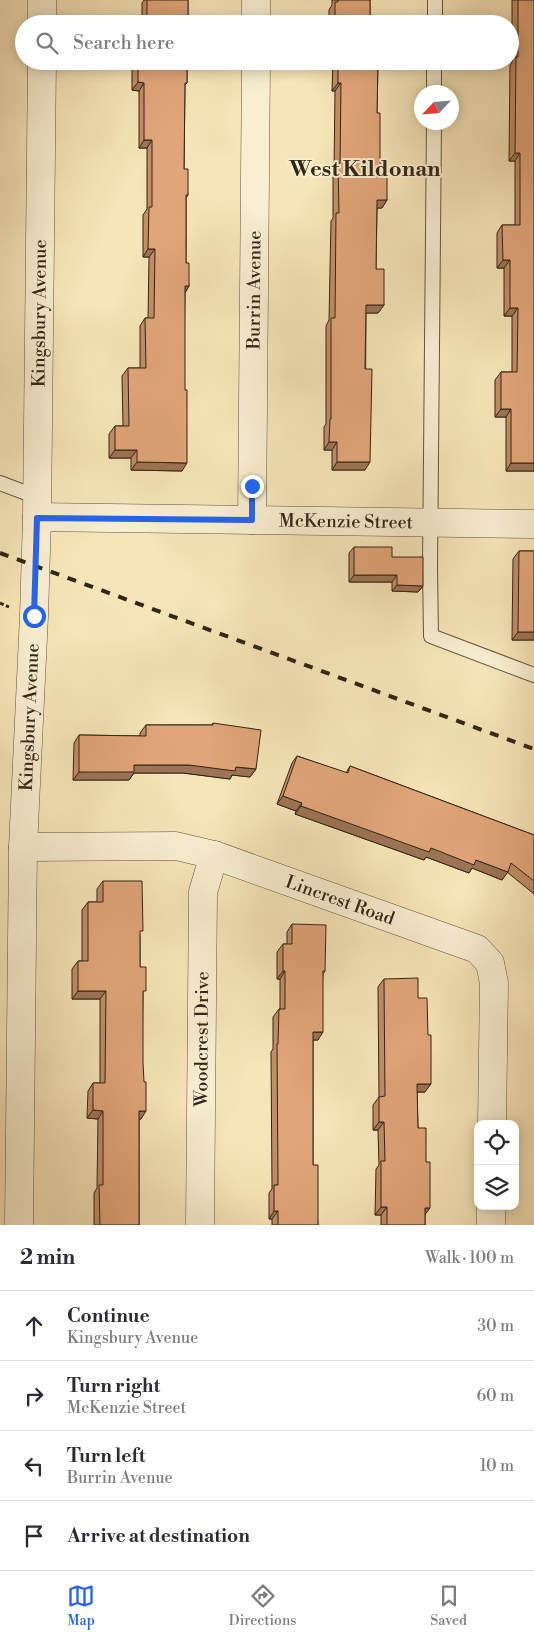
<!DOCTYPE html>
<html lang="en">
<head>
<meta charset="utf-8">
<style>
  :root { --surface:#fff; --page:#f2f2f3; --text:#2b2b33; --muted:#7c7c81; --line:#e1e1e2; --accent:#2563eb }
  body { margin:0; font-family:"Libre Bodoni",serif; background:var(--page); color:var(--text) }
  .controls { position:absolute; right:15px; bottom:15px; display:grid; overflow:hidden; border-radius:10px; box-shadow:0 2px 12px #0003 }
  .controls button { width:45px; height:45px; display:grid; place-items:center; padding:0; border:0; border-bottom:1px solid var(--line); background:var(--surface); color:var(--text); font:25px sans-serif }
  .compass { position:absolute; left:414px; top:85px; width:45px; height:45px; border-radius:50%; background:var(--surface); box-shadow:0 2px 12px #0003; rotate:244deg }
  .stop { position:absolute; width:15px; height:15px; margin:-11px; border:4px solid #2563eb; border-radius:50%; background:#fff }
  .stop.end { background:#2563eb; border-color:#fff; box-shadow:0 1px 5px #0008 }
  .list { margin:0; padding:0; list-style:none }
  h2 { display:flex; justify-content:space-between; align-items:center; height:65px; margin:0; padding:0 20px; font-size:21px }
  h2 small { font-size:16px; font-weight:400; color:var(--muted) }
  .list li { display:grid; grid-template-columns:32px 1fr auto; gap:15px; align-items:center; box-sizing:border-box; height:70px; padding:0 20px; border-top:1px solid var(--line) }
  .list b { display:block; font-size:19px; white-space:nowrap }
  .list p { margin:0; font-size:16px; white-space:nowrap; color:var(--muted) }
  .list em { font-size:16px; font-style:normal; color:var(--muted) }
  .icon { flex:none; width:28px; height:28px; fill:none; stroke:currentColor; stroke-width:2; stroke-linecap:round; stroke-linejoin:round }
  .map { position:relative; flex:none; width:534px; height:1225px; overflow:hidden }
  .search { position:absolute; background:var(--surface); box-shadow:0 2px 12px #0003; left:15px; right:15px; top:15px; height:55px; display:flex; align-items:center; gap:12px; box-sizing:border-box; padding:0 18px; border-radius:28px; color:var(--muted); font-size:19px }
  .sheet { height:345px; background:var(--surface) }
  nav { display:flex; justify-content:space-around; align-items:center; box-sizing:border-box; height:70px; border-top:1px solid var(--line); background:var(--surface); font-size:14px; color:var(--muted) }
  nav a { display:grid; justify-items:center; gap:2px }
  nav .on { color:var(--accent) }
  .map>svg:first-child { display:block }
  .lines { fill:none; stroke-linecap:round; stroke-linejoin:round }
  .service-casing { stroke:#63553d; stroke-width:16 }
  .minor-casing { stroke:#63553d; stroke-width:29 }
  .tertiary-casing { stroke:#63553d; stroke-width:29 }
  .path { stroke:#322514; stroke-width:3; stroke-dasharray:4 2.5; stroke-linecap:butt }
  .service { stroke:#f9eed1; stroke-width:14 }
  .minor { stroke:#f9eed1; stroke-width:28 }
  .tertiary { stroke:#f9eed1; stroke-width:28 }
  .rail { stroke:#322514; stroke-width:4; stroke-dasharray:9 9; stroke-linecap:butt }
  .wall { fill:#c18e68; stroke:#322514 }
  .shaded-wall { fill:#9d7455; stroke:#322514 }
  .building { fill:#e0a579; stroke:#322514 }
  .route { stroke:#2563eb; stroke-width:6 }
  .labels { text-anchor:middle; stroke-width:4; stroke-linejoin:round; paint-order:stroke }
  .street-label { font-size:18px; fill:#322514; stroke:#f9eed1 }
  .district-label { font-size:22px; font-weight:bold; fill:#322514; stroke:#f9eed1 }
</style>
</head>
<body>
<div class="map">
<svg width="534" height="1225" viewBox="0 0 534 1225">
  <rect width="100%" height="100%" fill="#f6e5b8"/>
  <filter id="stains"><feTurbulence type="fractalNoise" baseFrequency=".004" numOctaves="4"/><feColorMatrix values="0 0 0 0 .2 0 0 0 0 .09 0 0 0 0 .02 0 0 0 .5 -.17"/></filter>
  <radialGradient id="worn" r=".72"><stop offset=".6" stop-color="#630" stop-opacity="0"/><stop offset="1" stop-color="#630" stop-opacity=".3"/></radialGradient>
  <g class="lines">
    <!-- service casing -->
    <g class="service-casing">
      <g id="service">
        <polyline points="435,24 435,0"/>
        <polyline points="434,92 434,61"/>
        <polyline points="434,122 430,568 431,636 534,675"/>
        <polyline points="0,483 37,497"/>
      </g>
    </g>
    <!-- minor casing -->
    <g class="minor-casing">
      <g id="minor">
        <polyline points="256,24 256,0"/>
        <path id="s1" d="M 37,517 L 534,524"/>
        <path id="s2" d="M 252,520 L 256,61"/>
        <path id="s3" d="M 23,847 L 176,846 L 214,855 L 477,949 L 490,963 L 494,983 L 492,1124"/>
        <path id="s4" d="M 200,1225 L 203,892 L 214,855"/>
        <polyline points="491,1225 491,1206"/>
      </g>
    </g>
    <!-- tertiary casing -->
    <g class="tertiary-casing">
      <g id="tertiary">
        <polyline points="42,24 42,0"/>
        <path id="s5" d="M 19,1225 L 23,847 L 34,616 L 37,517 L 42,61"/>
      </g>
    </g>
    <!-- path -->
    <polyline class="path" points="0,603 9,607"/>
    <!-- service -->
    <use href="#service" class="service"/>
    <!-- minor -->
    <use href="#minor" class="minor"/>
    <!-- tertiary -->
    <use href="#tertiary" class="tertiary"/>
    <!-- rail -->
    <polyline class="rail" points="0,553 534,749"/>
  </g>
  <!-- wall -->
  <g class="wall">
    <polygon points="144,0 188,0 188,24 142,24 142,3"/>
    <polygon points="332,0 370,0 370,24 329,24 329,10 332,5"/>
    <polygon points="512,0 534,0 534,471 506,471 506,417 495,417 495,380 501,372 512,372 512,316 504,316 504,268 497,268 497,233 502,225 515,225 515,161 509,161 510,65 512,62"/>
    <polygon points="132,61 187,61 187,83 185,85 184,169 188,195 186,198 186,263 189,286 185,293 182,471 131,470 131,458 109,458 109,434 115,426 123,426 122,376 128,368 140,368 140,326 145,318 148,318 149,257 143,257 143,215 147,209 147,148 139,148 139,91 132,90"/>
    <polygon points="333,61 378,61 377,113 380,163 387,200 382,208 377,208 376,269 384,305 378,313 366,313 365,470 332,470 332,450 324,450 324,427 326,424 326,326 329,320 331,221 333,218 333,171 334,169 335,91 332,91"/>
    <polygon points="354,547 392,557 423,586 418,592 392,591 392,582 349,582 349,553"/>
    <polygon points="519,551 534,551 534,640 512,640 513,559"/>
    <polygon points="213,723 256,769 250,777 232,775 230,779 183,773 134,773 129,780 73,780 74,743 79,735 140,736 140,733 146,725 212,725"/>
    <polygon points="297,756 346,773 350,766 534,835 534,894 507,872 502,880 472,868 469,873 426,857 424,860 295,814 296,811 277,804 292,763"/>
    <polygon points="103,881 140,935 140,967 143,994 141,1119 139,1119 139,1225 94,1225 94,1193 97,1188 98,1119 87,1118 88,1091 93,1083 100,1083 100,999 72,999 72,969 78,961 82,961 82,910 88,902 97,902 97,889"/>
    <polygon points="292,924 325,971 323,974 318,1040 313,1040 313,1165 318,1225 272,1225 272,1219 269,1219 269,1193 272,1189 271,1052 273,1049 273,1017 279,1009 280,1009 280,979 277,979 277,952 283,944 287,944 287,932"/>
    <polygon points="384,979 418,998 425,1092 417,1092 418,1128 425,1214 425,1225 381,1225 381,1215 375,1215 376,1169 379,1165 378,1130 373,1130 373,1105 379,1097 378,987"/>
  </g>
  <!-- shaded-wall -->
  <g class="shaded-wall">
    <polygon points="138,82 144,83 139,91 132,90"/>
    <polygon points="338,83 341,83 335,91 332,91"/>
    <polygon points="144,140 152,140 147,148 139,148"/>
    <polygon points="515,153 520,153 515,161 509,161"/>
    <polygon points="377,200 387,200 382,208 371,208"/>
    <polygon points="148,249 155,249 149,257 143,257"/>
    <polygon points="503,260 510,260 504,268 497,268"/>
    <polygon points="185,286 189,286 184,294"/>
    <polygon points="366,305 384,305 378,313 360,313"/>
    <polygon points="510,308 518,308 512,316 504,316"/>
    <polygon points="501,409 511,409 506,417 495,417"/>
    <polygon points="329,442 337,442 332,450 324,450"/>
    <polygon points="115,450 137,450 131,458 109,458"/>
    <polygon points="137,462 187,463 182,471 131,470"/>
    <polygon points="337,462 370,462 365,470 332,470"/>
    <polygon points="511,463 534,463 534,471 506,471"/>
    <polygon points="354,575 397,575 392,582 349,582"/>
    <polygon points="397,585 423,586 418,592 392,591"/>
    <polygon points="518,632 534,632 534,640 512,640"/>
    <polygon points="134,765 189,765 236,767 256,769 250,777 232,775 230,779 183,773 134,773 129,780 73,780 79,772"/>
    <polygon points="283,796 302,803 296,811 277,804"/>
    <polygon points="301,806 431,848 476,860 508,872 502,880 472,868 469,873 426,857 424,860 295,814"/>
    <polygon points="283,971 285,971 280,979 277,979"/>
    <polygon points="78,991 106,991 100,999 72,999"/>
    <polygon points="313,1032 323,1032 318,1040 307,1040"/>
    <polygon points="417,1084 431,1084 425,1092 411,1092"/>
    <polygon points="93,1110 103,1111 98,1119 87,1118"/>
    <polygon points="139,1111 146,1111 141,1119 134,1119"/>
    <polygon points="379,1122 384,1122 378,1130 373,1130"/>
    <polygon points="381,1207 387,1207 381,1215 375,1215"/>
    <polygon points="425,1208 430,1208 424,1216"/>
    <polygon points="274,1211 278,1211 272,1219 269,1219"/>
  </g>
  <!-- building -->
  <g class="building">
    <rect x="147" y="0" width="41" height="24"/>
    <polygon points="338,0 370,0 370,24 335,24 335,2 338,2"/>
    <polygon points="518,0 534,0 534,463 511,463 511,409 501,409 501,372 517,372 518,308 510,308 510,260 503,260 502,225 520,225 520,153 515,153 516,57 518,57"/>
    <polygon points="138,61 187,61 187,83 185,83 184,169 188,169 188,195 186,195 186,263 189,263 189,286 185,286 185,390 187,390 187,463 137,462 137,450 115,450 115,426 129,426 128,368 146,368 145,318 154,318 155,249 148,249 149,207 152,207 152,140 144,140 144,83 138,82"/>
    <polygon points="338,61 378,61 377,113 380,113 380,163 387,163 387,200 377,200 376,269 384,269 384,305 366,305 365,369 372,369 370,462 337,462 337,442 329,442 330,419 331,419 331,318 335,318 336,213 339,213 338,164 340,163 341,83 338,83"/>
    <polygon points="354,547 392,547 392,557 423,557 423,586 397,585 397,575 354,575"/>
    <polygon points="519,551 534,551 534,632 518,632"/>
    <polygon points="213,723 261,730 256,769 236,767 235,771 189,765 134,765 134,772 79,772 79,735 146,736 146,725 213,725"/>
    <polygon points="297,756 348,773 350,766 534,835 534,881 511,863 508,872 476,860 474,865 431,848 429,852 301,806 302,803 283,796"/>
    <polygon points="103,881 142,881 143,931 140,931 140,967 146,967 146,991 143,991 143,1062 144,1082 146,1082 146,1111 139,1111 139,1225 100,1225 99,1185 103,1185 103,1111 93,1110 93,1083 105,1083 106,991 78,991 78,961 88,961 88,902 103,902"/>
    <polygon points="292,924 326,925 325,971 323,971 323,1032 313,1032 313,1165 318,1165 318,1225 278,1225 278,1211 274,1211 274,1185 278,1185 277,1044 278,1044 279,1009 285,1009 285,971 283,971 283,944 292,944"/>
    <polygon points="418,978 418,998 427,998 428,1035 431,1035 431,1084 417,1084 418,1128 426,1128 426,1162 430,1162 430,1208 425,1208 425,1225 387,1225 387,1207 381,1207 381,1161 385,1161 384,1122 379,1122 379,1097 385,1096 384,979"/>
  </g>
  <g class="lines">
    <!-- route -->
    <polyline class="route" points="34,616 37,518 252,520 252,486"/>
  </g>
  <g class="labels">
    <!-- street labels -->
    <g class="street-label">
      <text dy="6" stroke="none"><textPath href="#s2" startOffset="230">Burrin Avenue</textPath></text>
      <text dy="6" stroke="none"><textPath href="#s5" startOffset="912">Kingsbury Avenue</textPath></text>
      <text dy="6" stroke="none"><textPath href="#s1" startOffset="309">McKenzie Street</textPath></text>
      <text dy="6" stroke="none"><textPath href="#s5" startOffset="508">Kingsbury Avenue</textPath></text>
      <text dy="6" stroke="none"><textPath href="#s3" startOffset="326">Lincrest Road</textPath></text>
      <text dy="6" stroke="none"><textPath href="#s4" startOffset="186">Woodcrest Drive</textPath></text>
    </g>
    <!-- district labels -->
    <g class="district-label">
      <text x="365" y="176">West Kildonan</text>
    </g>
  </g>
  <rect width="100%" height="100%" filter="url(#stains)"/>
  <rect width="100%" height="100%" fill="url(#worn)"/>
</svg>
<div class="controls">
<button><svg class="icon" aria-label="locate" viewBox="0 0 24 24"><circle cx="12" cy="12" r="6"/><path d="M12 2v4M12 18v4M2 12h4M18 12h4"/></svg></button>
<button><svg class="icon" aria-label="layers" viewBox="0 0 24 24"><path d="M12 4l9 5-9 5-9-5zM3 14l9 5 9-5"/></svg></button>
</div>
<svg class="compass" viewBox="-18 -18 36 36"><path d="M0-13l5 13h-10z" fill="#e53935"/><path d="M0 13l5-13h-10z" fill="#7c7c81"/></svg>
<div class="stop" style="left:34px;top:616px"></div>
<div class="stop end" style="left:252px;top:486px"></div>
<div class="search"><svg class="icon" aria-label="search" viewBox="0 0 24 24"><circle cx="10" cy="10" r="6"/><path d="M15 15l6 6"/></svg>Search here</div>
</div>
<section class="sheet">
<h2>2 min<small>Walk · 100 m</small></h2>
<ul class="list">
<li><svg class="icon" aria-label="ahead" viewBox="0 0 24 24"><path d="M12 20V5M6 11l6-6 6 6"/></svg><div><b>Continue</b><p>Kingsbury Avenue</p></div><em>30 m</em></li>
<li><svg class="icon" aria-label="right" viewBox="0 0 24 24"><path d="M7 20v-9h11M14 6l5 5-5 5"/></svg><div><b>Turn right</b><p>McKenzie Street</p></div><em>60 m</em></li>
<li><svg class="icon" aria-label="left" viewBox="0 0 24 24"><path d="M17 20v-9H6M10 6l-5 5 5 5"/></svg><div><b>Turn left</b><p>Burrin Avenue</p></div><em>10 m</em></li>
<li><svg class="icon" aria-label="arrive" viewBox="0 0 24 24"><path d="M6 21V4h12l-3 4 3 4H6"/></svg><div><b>Arrive at destination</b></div></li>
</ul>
</section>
<nav>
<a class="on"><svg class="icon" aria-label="map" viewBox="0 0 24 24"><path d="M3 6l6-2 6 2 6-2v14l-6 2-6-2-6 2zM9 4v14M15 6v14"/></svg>Map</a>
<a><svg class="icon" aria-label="directions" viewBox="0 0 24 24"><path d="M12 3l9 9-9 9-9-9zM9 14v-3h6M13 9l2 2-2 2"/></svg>Directions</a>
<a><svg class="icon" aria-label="saved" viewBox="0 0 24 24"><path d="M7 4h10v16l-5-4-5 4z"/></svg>Saved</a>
</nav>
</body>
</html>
